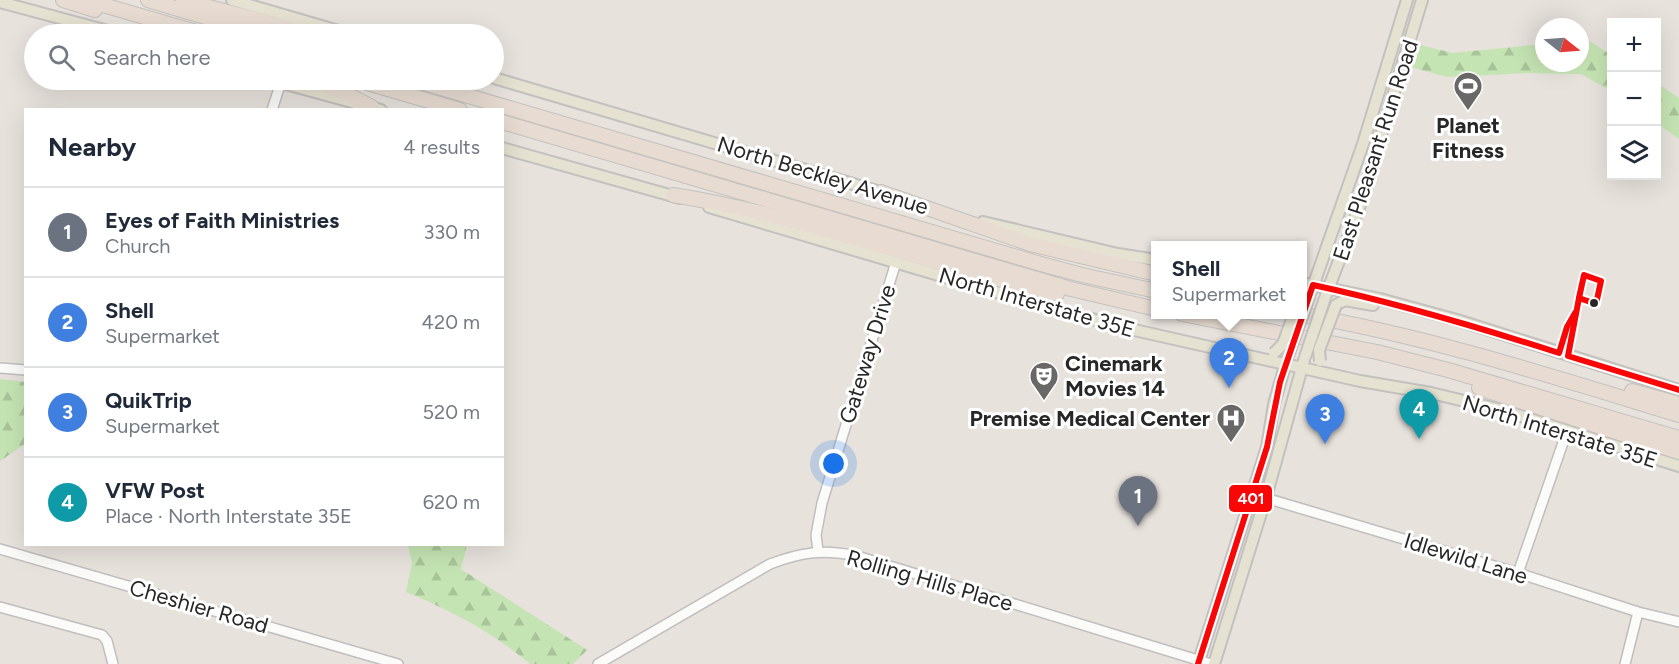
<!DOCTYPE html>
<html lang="en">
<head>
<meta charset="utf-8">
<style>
  :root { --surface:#fff; --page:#f6f6f7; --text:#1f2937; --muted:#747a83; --line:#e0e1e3; --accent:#6a6866 }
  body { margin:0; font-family:Figtree,sans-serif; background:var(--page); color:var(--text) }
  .controls { position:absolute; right:18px; top:18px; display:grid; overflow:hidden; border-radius:0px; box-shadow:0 6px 24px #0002 }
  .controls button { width:54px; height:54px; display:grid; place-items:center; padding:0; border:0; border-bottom:2px solid var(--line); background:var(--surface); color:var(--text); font:30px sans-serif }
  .compass { position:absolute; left:1535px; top:18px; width:54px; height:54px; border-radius:50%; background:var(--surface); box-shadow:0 6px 24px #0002; rotate:107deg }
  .you { position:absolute; left:834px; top:464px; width:21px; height:21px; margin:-15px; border:4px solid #fff; border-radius:50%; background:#1a73e8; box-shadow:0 0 0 9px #1a73e833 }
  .badge { display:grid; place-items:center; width:39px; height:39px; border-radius:50%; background:var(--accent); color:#fff; font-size:20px; font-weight:700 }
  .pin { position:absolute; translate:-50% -50px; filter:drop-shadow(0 2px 3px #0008) }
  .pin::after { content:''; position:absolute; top:32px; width:21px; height:18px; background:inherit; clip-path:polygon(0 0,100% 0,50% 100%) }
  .popup { position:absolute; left:1151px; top:241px; width:156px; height:78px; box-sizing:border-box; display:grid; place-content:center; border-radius:0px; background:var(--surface); filter:drop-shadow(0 2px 4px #0005); font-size:20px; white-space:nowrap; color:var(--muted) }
  .popup b { font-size:22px; color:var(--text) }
  .popup::after { content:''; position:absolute; left:50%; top:100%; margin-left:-12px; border:12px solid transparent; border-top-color:var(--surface) }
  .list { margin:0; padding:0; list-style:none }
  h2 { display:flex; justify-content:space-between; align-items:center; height:78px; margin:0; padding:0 24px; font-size:26px }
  h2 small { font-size:20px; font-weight:400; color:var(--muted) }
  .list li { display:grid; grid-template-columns:39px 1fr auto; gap:18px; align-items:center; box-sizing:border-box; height:90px; padding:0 24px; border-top:2px solid var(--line) }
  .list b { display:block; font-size:22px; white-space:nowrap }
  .list p { margin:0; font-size:20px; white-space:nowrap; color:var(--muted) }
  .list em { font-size:20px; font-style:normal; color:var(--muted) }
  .icon { flex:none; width:33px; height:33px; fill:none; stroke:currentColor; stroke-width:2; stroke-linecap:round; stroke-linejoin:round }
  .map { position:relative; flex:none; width:1679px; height:664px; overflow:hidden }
  .search { position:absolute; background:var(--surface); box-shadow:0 6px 24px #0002; left:24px; top:24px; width:480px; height:66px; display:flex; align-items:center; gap:15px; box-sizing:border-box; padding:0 21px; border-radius:33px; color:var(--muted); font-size:22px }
  .panel { position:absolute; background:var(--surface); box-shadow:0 6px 24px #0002; left:24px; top:108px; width:480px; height:438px; border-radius:0px }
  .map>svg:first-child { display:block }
  .forest { fill:url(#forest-firs) }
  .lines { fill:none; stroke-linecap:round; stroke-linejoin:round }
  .minor-casing { stroke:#c0bebe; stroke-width:12 }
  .major-casing { stroke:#c3c1bf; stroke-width:14 }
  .highway-casing { stroke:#c3c1bf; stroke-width:16 }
  .minor { stroke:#fbfbfa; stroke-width:9 }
  .major { stroke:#e6e2d1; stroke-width:10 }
  .highway { stroke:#e8dcd2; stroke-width:14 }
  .major-bridge-casing { stroke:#c3c1bf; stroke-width:14; stroke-linecap:butt }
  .major-bridge { stroke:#e6e2d1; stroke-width:10 }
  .bus-1-casing { stroke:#fff; stroke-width:10 }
  .bus-1 { stroke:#f90707; stroke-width:6 }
  .bus-dot { fill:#272727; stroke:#fff; stroke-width:2 }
  .labels { text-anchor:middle; stroke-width:6; stroke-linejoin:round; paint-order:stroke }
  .poi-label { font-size:22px; font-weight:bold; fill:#272727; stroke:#fff }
  .street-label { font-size:22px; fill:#272727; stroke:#fff }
  .line-badge { stroke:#fff; stroke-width:2 }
  .badge-label { font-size:16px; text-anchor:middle; font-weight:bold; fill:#fff }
</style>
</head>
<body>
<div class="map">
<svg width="1679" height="664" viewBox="0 0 1679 664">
  <defs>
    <pattern id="forest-firs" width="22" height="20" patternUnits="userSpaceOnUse" patternTransform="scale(1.5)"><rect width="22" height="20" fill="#c5e4b3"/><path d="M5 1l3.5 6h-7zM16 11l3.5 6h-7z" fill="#a9c49a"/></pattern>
  </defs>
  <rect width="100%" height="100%" fill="#e7e2dc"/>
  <!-- forest -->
  <g class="forest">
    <polygon points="1586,39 1611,55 1611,91 1581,74 1529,73 1447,77 1410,67 1417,44 1452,53 1544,44 1544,63 1580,63 1580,40"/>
    <polygon points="1657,83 1679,98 1679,139 1657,123"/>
    <polygon points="0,379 26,382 25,444 0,461"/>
    <path d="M 408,545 L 467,545 L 461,569 L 587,650 L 573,664 L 530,664 C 494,633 450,610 406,592 L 412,562 Z"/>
  </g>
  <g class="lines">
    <!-- minor casing -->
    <g class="minor-casing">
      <g id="minor">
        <polyline points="272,110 281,82"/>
        <polyline points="0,368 26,370"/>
        <polyline points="1252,494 1518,573 1638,612 1679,622"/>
        <polyline points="0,549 398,664"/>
        <polyline points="818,551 816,535 822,503 896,262"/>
        <polyline points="1518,573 1567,431"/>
        <polyline points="0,607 102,635 107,641 113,664"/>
        <path d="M 598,664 L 770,564 C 802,552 823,549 857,556 L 1211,664"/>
        <polyline points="1625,664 1638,612"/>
      </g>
    </g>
    <!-- major casing -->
    <g class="major-casing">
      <g id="major">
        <polyline points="232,0 349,34"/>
        <polyline points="0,2 119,34"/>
        <polyline points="494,78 887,194"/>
        <polyline points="271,80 381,110"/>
        <polyline points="502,148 680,198"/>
        <polyline points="709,207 1043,306 1130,329 1360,381 1431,393 1502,410 1679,466"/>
        <polyline points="983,222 1118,254 1156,260"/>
        <polyline points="1302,283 1380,299 1457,320 1679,390"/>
        <polyline points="1311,292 1363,144 1407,0"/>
        <polyline points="1326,295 1359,208 1422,0"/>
        <polyline points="1336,305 1345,300 1373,305"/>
        <polyline points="1198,664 1267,447 1274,404 1287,359"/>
        <polyline points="1214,664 1266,497 1304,360"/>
      </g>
    </g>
    <!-- highway casing -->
    <g class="highway-casing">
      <g id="highway">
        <polyline points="63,0 95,10"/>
        <polyline points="86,0 203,34"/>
        <polyline points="148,0 262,34"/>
        <polyline points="183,0 310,34"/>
        <polyline points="309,80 345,93 372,107"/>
        <polyline points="357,80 460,110"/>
        <polyline points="414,80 1041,264 1082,275 1156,291"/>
        <polyline points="502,122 1016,273 1071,289 1156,309"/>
        <polyline points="881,192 1030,244 1156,274"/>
        <path d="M 673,195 C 803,216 928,264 1057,294"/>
        <polyline points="1182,314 1377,352 1448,370 1679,438"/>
        <path d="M 1298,314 C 1427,336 1554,377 1679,415"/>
        <polyline points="1479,388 1679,452"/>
        <polyline points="1632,391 1679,404"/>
      </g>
    </g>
    <!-- minor -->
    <use href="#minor" class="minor"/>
    <!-- major -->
    <use href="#major" class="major"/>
    <!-- highway -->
    <use href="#highway" class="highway"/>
    <!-- major-bridge casing -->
    <g class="major-bridge-casing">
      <g id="major-bridge">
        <polyline points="1274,353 1283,344 1294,314"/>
        <polyline points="1288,356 1310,295"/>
        <polyline points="1305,357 1325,298"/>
        <polyline points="1320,361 1319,350 1336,305"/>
      </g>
    </g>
    <!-- major-bridge -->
    <use href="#major-bridge" class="major-bridge"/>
    <!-- bus-1 casing -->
    <g class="bus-1-casing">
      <g id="bus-1">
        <polygon points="1584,275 1601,281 1596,304 1579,298"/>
        <polyline points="1579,298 1568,356 1679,390"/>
        <path d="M 1198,664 L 1267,447 L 1280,382 L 1313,285 C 1397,303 1478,327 1559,353 L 1567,327 L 1575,313"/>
      </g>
    </g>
    <!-- bus-1 -->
    <use href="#bus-1" class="bus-1"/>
  </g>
  <!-- icons -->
  <defs>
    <g id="stadium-pin" transform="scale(1.5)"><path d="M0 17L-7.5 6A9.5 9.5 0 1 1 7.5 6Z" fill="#6a6866" stroke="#fff"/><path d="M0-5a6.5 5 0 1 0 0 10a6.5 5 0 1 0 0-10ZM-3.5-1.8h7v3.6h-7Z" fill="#fff"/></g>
    <g id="theatre-pin" transform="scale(1.5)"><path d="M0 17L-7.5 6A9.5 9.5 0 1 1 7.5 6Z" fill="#6a6866" stroke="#fff"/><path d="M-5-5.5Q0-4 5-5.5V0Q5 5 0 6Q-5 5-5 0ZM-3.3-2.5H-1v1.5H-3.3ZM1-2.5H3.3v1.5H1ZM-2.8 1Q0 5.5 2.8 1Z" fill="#fff"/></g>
    <g id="hospital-pin" transform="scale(1.5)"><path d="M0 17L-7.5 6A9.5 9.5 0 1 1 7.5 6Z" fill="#6a6866" stroke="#fff"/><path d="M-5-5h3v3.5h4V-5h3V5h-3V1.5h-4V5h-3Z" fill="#fff"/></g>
  </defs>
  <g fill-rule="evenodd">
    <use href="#stadium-pin" x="1468" y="86"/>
    <use href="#theatre-pin" x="1044" y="376"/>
    <use href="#hospital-pin" x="1231" y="418"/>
  </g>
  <!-- markers -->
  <circle class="bus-dot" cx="1594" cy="303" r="5"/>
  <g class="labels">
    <!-- poi labels -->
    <g class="poi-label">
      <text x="1468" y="133">Planet<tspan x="1468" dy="25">Fitness</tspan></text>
      <text x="1065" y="371" text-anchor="start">Cinemark<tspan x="1065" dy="25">Movies 14</tspan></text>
      <text x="1210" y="426" text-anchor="end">Premise Medical Center</text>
    </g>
    <!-- street labels -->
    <g class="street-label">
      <text transform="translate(1375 150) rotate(-72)" y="8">East Pleasant Run Road</text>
      <text transform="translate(823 175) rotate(17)" y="8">North Beckley Avenue</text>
      <text transform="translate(1037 302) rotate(16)" y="8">North Interstate 35E</text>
      <text transform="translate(867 354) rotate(-73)" y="8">Gateway Drive</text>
      <text transform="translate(1560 431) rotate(17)" y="8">North Interstate 35E</text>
      <text transform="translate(1466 558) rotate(17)" y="8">Idlewild Lane</text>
      <text transform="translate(930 580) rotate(16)" y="8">Rolling Hills Place</text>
      <text transform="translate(199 606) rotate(16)" y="8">Cheshier Road</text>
    </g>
  </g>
  <rect class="line-badge" x="1228" y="484" width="45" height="29" rx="6" fill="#f90707"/>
  <g class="badge-label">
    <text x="1251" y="504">401</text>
  </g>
</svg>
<div class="controls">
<button>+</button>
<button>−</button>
<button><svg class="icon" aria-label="layers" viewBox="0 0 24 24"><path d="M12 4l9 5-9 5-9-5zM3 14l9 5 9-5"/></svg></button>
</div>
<svg class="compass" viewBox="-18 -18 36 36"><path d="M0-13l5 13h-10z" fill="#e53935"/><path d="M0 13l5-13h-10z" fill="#747a83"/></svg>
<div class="you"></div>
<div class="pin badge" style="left:1138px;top:526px;background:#6b7280">1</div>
<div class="pin badge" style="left:1229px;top:388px;background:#3f7fe0">2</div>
<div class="popup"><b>Shell</b>Supermarket</div>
<div class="pin badge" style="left:1325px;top:444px;background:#3f7fe0">3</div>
<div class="pin badge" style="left:1419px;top:439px;background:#0f9aa8">4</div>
<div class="search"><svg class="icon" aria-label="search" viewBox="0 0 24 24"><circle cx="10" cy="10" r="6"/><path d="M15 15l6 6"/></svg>Search here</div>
<section class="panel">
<h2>Nearby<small>4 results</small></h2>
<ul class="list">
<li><span class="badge" style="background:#6b7280">1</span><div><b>Eyes of Faith Ministries</b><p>Church</p></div><em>330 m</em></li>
<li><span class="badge" style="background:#3f7fe0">2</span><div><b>Shell</b><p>Supermarket</p></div><em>420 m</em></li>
<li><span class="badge" style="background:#3f7fe0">3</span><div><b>QuikTrip</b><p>Supermarket</p></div><em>520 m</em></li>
<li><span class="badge" style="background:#0f9aa8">4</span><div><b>VFW Post</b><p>Place · North Interstate 35E</p></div><em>620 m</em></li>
</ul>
</section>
</div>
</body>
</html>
